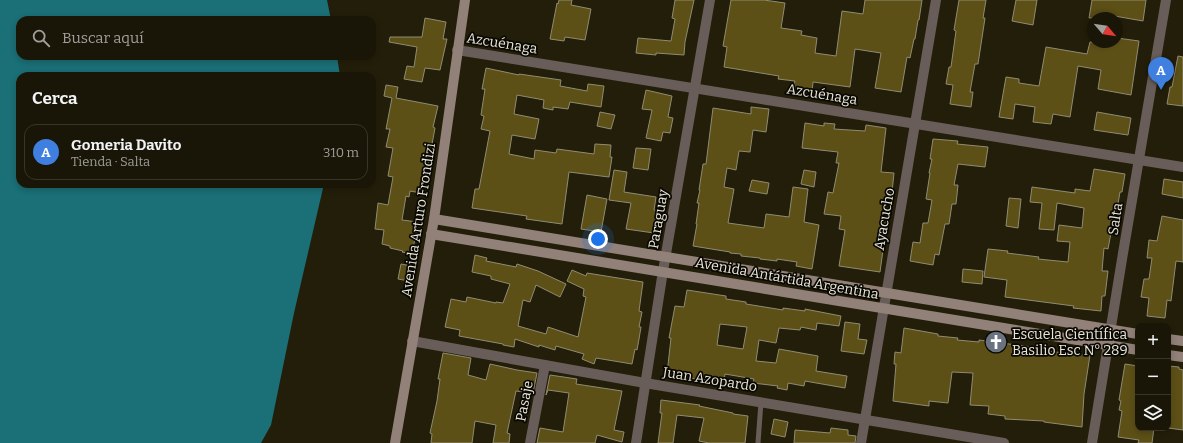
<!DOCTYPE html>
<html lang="es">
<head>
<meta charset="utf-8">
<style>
  :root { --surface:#1a1607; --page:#272315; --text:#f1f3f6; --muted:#9f9f9b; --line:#383528; --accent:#db2777 }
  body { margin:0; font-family:Bitter,serif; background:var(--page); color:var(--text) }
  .controls { position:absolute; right:12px; bottom:12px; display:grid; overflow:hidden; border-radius:8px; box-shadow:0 2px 6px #0003 }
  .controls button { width:36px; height:36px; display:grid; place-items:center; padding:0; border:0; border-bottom:1px solid var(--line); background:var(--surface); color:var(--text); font:20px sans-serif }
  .compass { position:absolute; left:1087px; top:12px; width:36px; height:36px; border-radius:50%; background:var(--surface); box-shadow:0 2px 6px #0003; rotate:119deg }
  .you { position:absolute; left:598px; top:239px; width:14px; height:14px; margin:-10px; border:3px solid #fff; border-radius:50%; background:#1a73e8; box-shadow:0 0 0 6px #1a73e833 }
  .badge { display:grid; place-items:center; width:26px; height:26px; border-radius:50%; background:var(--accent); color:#fff; font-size:13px; font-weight:700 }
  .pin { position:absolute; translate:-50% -33px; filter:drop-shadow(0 1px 2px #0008) }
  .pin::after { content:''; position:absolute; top:21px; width:14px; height:12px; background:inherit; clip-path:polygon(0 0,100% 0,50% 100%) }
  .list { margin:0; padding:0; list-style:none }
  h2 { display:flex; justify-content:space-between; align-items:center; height:52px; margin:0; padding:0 16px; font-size:17px }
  h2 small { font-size:13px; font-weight:400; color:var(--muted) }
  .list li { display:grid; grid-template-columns:26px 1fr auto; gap:12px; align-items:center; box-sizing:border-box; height:56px; margin:0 8px 8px; padding:0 8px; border:1px solid var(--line); border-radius:12px }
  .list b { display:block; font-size:15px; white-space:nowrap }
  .list p { margin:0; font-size:13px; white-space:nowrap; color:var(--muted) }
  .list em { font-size:13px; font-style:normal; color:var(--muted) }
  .icon { flex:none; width:22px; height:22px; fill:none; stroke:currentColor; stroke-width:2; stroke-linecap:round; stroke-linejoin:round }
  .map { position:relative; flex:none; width:1183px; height:443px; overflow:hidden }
  .search { position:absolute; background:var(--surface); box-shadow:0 2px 6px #0003; left:16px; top:16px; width:360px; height:44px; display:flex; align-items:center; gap:10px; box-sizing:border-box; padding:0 14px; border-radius:12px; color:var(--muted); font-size:15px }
  .panel { position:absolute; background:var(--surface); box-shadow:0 2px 6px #0003; left:16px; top:72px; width:360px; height:116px; border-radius:12px }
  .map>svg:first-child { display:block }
  .water { fill:#1b6f76 }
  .building { fill:#5c5017; stroke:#908b72; fill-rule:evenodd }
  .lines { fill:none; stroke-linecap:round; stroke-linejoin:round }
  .lane { stroke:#685d58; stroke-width:5 }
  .street { stroke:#685d58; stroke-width:10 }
  .secondary { stroke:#928179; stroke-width:10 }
  .labels { text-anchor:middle; stroke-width:3.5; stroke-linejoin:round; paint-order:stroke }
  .street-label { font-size:14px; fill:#e9e6d9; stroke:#0a0802 }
  .poi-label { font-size:14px; fill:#e9e6d9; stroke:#0a0802; text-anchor:start }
</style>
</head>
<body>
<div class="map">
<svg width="1183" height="443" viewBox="0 0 1183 443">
  <rect width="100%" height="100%" fill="#231e09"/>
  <!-- water -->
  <polygon class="water" points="0,0 327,0 331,20 20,20 20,56 337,56 340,76 20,76 20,184 324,184 294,313 271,425 261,443 0,443"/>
  <!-- building -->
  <g class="building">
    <polygon points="559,0 572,0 571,5 591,9 585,40 565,37 564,41 550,39 557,3 558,4"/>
    <polygon points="675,0 694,0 685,42 684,55 656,53 656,55 636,53 638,38 671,41 675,19 672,18"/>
    <polygon points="731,0 764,0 785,3 781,28 802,31 801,35 817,38 815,53 836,56 842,11 863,14 865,0 922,0 919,20 918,20 915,39 914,39 910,58 907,57 901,92 875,88 881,53 855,49 850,87 813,82 812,92 793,89 795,81 778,79 779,76 724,67 727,47 723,46"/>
    <polygon points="959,0 986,0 983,18 985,18 978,64 975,64 970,92 973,92 971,107 950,104 953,85 946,84 949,67 951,67 956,31 954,30"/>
    <polygon points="1016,0 1037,0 1033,25 1012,21"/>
    <polygon points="1092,0 1146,0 1143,21 1103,14 1103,18 1089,18"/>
    <polygon points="425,18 446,22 443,39 447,39 440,70 425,68 422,82 404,79 407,66 414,67 417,47 389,42 390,37 422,37"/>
    <polygon points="1117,38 1139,41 1131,95 1098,89 1101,70 1078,66 1070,117 1053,114 1051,124 1033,122 1035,107 1015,104 1013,119 999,117 1006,77 1019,79 1019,83 1039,86 1046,47 1087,54 1090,42 1117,42"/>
    <polygon points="1178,56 1183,57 1183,106 1167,104 1170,87 1172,87"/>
    <polygon points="486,68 519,75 519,74 561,80 560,86 587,91 588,84 604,86 601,107 570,102 568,109 553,107 553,110 543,108 544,100 517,95 514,114 539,119 535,139 512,135 509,154 534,159 535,150 556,153 557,149 594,154 595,144 611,145 610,157 612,157 609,177 569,172 562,224 526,219 527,216 472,208 475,189 479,189 490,131 481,129 484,116 481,115 485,89 482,89"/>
    <polygon points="386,85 398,87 396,98 438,106 433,127 435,128 428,166 426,166 421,193 410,191 409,197 406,196 402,220 418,222 412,254 402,252 403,251 390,248 390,246 382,244 384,230 375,229 378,203 388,205 393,177 388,176 393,148 386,147 390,129 386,129 392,98 384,96"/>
    <polygon points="646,90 672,96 668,117 673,118 670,133 663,132 661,141 646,138 652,110 642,109"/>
    <polygon points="751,107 769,109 766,132 753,130 750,152 739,151 736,170 727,168 724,187 734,189 728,223 764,228 766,214 789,217 793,187 808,189 804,222 819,225 812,269 796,266 797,262 777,259 777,261 760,259 760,258 741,256 741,254 730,253 730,252 693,246 697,224 696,224 699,203 697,203 700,190 699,190 703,164 706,164 713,108 751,114"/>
    <polygon points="600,112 615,115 611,129 597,126"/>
    <polygon points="1097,112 1131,118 1128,135 1094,130"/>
    <polygon points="805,123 824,126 824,123 835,124 834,129 865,131 866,125 886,128 881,172 894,173 892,192 888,192 885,213 888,214 880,272 839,266 845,230 839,229 841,216 824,214 828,192 833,193 839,163 836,163 838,152 802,148"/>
    <polygon points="933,139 958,141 957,144 988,147 985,167 958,164 954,185 958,185 956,204 952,204 949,224 945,224 939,255 935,254 933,265 910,261 913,242 920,243 923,223 928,223 932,200 926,199 930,173 929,173 932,159 930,159"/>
    <polygon points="636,148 651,149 648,170 633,168"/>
    <polygon points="1094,169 1125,174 1122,192 1120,192 1113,233 1111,233 1108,249 1104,248 1102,271 1108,271 1105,296 1102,296 1101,311 1073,308 1074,306 1005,297 1007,280 984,277 988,249 1008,251 1007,253 1039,257 1038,259 1068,262 1070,242 1057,241 1059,225 1082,228 1084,208 1057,203 1054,230 1039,229 1042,203 1030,202 1032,187 1075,193 1075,189 1090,191"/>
    <polygon points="614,170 627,172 624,192 656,197 654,210 658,211 654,233 626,229 631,203 609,200"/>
    <polygon points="804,170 816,172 814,187 801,184"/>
    <polygon points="1164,179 1183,182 1183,198 1162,194"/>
    <polygon points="752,180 769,183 767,194 749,191"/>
    <polygon points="587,195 607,199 601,232 581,229"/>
    <polygon points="1009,198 1021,199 1018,228 1006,226"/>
    <polygon points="1162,216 1183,220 1183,262 1176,261 1171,301 1167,300 1165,318 1147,316 1149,298 1141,297 1144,279 1149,279 1152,258 1147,258 1149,240 1157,241"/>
    <polygon points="475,255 487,258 486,261 516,267 517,264 538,271 566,284 560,297 536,285 530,302 523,300 518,326 546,334 548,327 578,337 586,297 583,296 584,289 567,281 572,270 586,276 587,273 643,282 639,311 642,312 639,327 641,327 639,339 637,350 635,349 632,364 596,358 594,364 582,359 584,354 556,346 555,350 539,345 539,347 515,339 514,347 503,345 503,344 459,336 460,330 445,327 451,299 466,302 467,297 496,303 496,302 503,303 510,284 491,279 491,276 472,272"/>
    <polygon points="401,264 412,266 409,281 398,279"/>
    <polygon points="963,269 983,271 982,284 962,282"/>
    <path d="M 687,290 L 726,296 L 726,299 L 746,302 L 746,304 L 783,310 L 783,308 L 805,311 L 805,309 L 841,316 L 839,326 L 817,323 L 816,330 L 801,327 L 800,330 L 779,328 L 776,343 L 759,340 L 756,361 L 776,363 L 779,349 L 818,356 L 816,371 L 847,376 L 845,388 L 805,381 L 804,386 L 788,383 L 787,390 L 777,388 L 778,386 L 753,383 L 754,379 L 725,374 L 724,381 L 684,378 L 684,376 L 667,374 L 671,338 L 669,338 L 675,306 L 684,307 ZM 720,324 L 747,327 L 743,349 L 717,345 Z"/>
    <polygon points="845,322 860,324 858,339 867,340 864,354 841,351"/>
    <polygon points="904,328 938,334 938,336 958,338 957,340 979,342 979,340 1032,347 1032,350 1090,355 1084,394 1082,427 1044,422 1044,421 1005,419 1005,416 988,414 989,406 970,405 973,373 952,372 948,403 929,401 929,406 893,401 896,364 894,364 895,352 901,353"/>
    <polygon points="443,353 471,358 468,375 486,380 490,364 517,370 537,373 533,393 516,391 507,433 510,434 509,443 493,443 496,425 475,421 472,443 431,443 432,434 430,433 437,401 440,379 438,379"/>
    <polygon points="1125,364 1138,366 1138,428 1154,428 1152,443 1138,443 1139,440 1118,437 1122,411 1119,410 1121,401 1119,400"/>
    <polygon points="1168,366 1179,367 1179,369 1183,370 1183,430 1168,428"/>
    <polygon points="550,375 577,379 576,384 622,391 614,430 624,432 622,442 597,435 595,443 537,443 540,428 563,432 569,393 548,390 546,395"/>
    <polygon points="661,400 700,405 699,406 733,413 733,414 748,416 745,443 709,443 699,441 704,418 677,415 673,443 658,443 662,413 660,413"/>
    <polygon points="774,419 788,422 785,437 771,434"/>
    <polygon points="831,428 848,430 848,435 856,436 855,443 794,443 795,430 830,433"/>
  </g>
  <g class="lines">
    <!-- lane -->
    <polyline class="lane" points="758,443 761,402"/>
    <!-- street -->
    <g class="street">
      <polyline points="457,50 1183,167"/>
      <polyline points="412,341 645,383 1004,443"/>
      <polyline points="530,443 545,365"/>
      <polyline points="636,443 663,271 710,0"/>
      <polyline points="861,443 936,0"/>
      <path d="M 1092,443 C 1116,295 1140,148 1166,0"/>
    </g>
    <!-- secondary -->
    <g class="secondary">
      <polyline points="434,219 1138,334"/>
      <polyline points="431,234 1138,350"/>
      <polyline points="1168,339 1183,341"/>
      <polyline points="1168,355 1183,357"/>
      <polyline points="395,443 434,219 465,0"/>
    </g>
  </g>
  <!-- icons -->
  <defs>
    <g id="church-disc" transform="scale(1.15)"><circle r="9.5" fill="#6b7280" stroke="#0a0802"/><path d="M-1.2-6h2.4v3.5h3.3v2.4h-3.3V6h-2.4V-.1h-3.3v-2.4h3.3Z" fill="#fff"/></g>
  </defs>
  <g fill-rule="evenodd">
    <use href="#church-disc" x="996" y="342"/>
  </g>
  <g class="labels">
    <!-- street labels -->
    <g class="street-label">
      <text transform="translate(502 43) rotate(9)" y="5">Azcuénaga</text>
      <text transform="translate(822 94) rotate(9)" y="5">Azcuénaga</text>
      <text transform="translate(658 219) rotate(-80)" y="5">Paraguay</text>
      <text transform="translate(884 219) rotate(-80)" y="5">Ayacucho</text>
      <text transform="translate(1115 219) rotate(-81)" y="5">Salta</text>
      <text transform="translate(418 220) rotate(-81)" y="5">Avenida Arturo Frondizi</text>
      <text transform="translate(787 278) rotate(10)" y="5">Avenida Antártida Argentina</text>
      <text transform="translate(710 379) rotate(9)" y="5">Juan Azopardo</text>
      <text transform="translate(524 401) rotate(-79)" y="5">Pasaje</text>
    </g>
    <!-- poi labels -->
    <g class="poi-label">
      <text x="1012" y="339">Escuela Científica<tspan x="1012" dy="16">Basilio Esc N° 289</tspan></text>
    </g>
  </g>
</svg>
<div class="controls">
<button>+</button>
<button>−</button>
<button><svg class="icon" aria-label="layers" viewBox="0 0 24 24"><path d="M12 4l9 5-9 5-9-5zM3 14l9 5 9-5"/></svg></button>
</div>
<svg class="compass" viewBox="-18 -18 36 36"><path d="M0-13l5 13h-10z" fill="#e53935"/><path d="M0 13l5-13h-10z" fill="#9f9f9b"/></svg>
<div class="you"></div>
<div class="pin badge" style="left:1161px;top:90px;background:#3f7fe0">A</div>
<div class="search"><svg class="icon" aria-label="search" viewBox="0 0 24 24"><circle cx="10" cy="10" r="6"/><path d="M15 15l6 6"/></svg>Buscar aquí</div>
<section class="panel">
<h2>Cerca<small></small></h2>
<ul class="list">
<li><span class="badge" style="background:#3f7fe0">A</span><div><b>Gomeria Davito</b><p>Tienda · Salta</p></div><em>310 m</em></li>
</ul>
</section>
</div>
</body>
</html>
